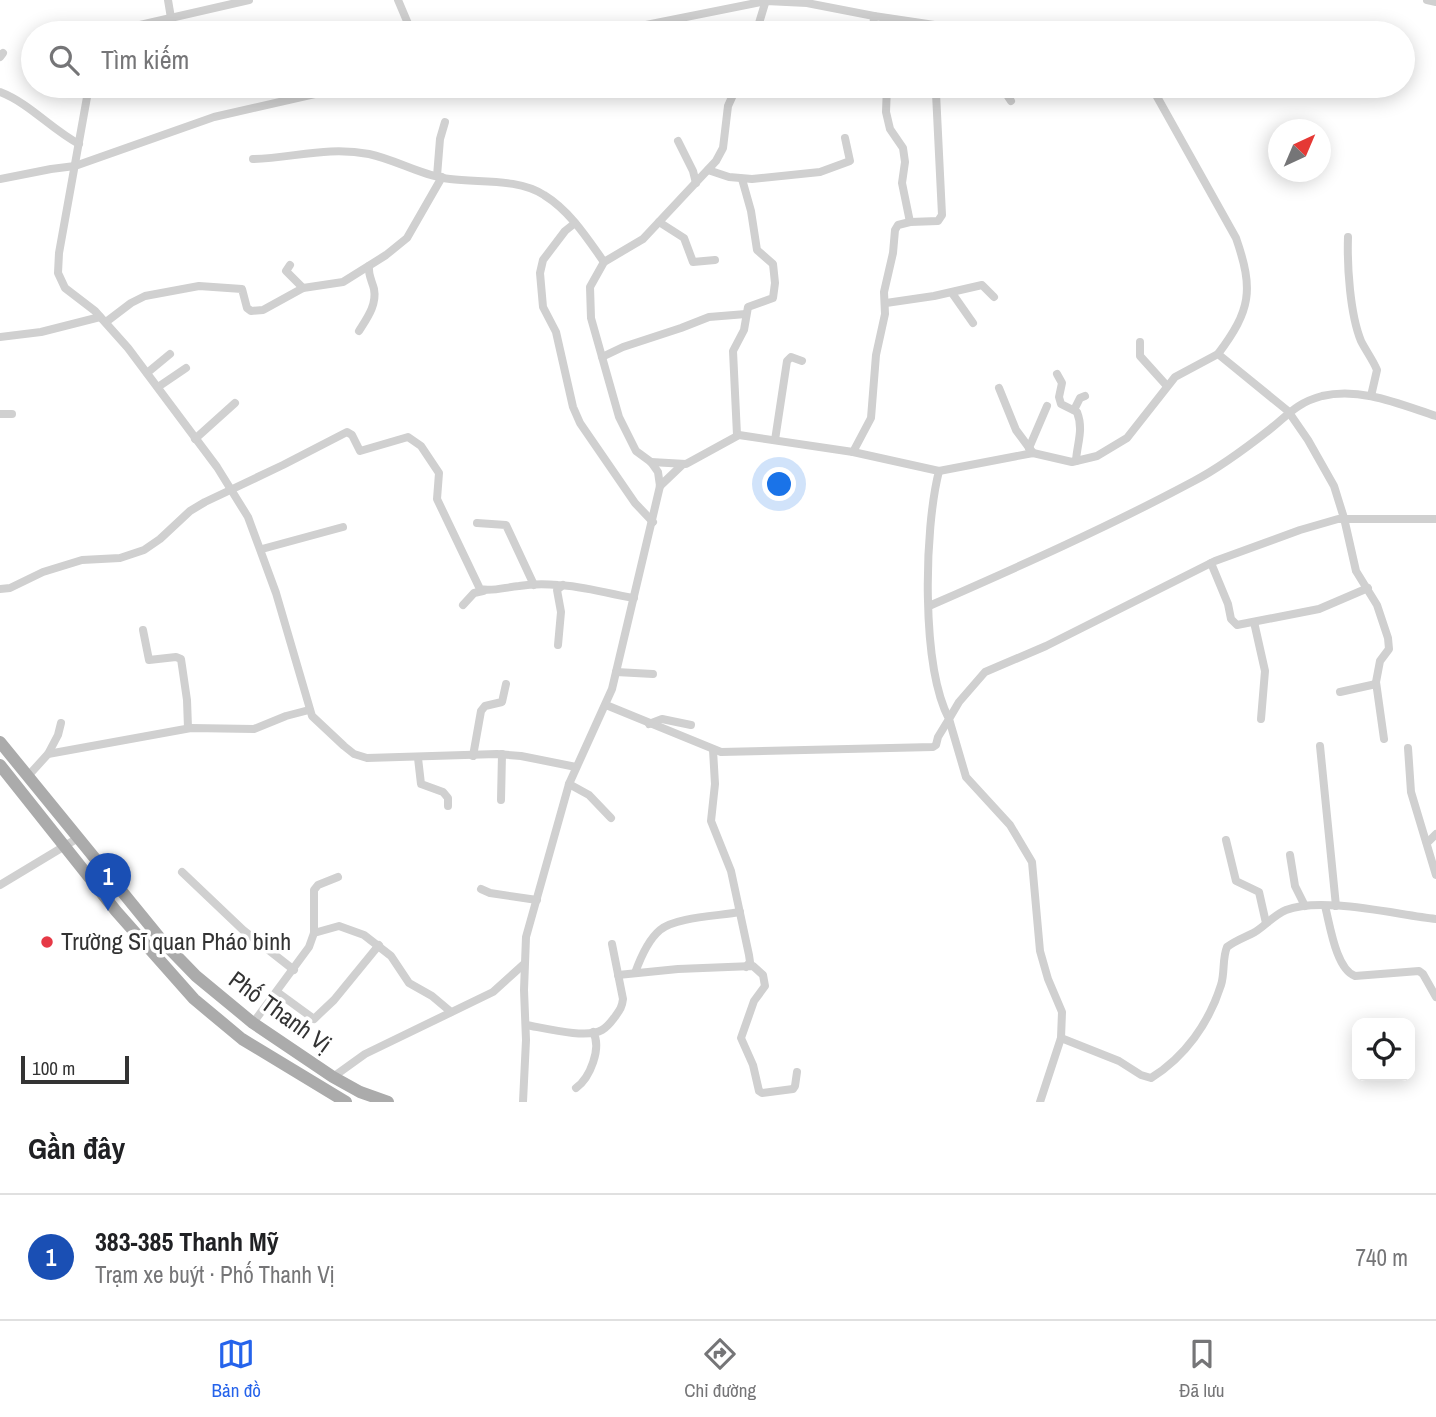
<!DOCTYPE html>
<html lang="vi">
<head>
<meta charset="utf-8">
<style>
  :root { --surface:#fff; --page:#f2f2f2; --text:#202124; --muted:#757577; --line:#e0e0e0; --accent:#2563eb }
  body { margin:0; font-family:"Archivo Narrow",sans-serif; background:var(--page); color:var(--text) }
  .controls { position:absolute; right:21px; bottom:21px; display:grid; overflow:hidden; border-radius:14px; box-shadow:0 4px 18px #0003 }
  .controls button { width:63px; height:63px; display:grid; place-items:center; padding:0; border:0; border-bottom:2px solid var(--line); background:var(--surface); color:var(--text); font:35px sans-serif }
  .compass { position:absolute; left:1268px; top:119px; width:63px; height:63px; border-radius:50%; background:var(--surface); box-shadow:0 4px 18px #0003; rotate:44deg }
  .scale { position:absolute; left:21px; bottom:18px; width:108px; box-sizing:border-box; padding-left:7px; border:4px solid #333; border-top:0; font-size:19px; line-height:24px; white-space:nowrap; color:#333; -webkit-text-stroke:5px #fff; paint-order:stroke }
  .you { position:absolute; left:780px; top:485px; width:24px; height:24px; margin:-18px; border:5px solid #fff; border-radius:50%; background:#1a73e8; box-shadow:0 0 0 10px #1a73e833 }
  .badge { display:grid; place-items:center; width:46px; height:46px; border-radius:50%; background:var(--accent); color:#fff; font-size:23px; font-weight:700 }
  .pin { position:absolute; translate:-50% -58px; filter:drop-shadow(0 2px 4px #0008) }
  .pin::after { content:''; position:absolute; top:37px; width:24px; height:21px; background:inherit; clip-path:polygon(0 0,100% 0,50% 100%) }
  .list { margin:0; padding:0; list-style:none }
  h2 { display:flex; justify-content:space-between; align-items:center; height:91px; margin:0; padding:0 28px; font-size:30px }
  h2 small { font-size:23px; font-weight:400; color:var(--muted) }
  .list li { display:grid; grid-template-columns:46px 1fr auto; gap:21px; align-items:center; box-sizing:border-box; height:126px; padding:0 28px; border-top:2px solid var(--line) }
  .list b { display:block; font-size:26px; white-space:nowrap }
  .list p { margin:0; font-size:23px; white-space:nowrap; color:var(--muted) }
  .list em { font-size:23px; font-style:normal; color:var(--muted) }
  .icon { flex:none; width:38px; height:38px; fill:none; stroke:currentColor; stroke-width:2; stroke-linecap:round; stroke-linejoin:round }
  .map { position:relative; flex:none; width:1436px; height:1102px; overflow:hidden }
  .search { position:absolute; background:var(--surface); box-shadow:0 4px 18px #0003; left:21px; right:21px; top:21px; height:77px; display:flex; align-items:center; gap:18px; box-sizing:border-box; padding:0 24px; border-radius:38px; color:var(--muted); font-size:26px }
  .sheet { height:217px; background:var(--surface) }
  nav { display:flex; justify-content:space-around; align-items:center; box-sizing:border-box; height:98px; border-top:2px solid var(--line); background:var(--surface); font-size:19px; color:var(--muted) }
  nav a { display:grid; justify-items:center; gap:4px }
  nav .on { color:var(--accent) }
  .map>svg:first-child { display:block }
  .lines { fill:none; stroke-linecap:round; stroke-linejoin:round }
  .street { stroke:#d0d0d0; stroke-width:8 }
  .primary { stroke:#ababab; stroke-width:12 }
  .poi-dot { fill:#e63946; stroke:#fff; stroke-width:2.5 }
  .labels { text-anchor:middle; stroke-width:7; stroke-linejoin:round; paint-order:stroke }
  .poi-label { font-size:24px; fill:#333; stroke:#fff; text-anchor:start }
  .street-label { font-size:24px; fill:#333; stroke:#fff }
</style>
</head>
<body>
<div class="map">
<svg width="1436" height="1102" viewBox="0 0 1436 1102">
  <rect width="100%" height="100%" fill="#fff"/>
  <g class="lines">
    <!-- street -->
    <g class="street">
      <polyline points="168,0 171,18"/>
      <polyline points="398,0 412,33"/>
      <polyline points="1427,0 1436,2"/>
      <polyline points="105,33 249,0"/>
      <polyline points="606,33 766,1 807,3 874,16 988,33"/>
      <polyline points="756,33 766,0"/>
      <polyline points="873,33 874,16"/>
      <polyline points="0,57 3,53"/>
      <polyline points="89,86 59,253 58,273 65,288 95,311 128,348 217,467 248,517 276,593 312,716 344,746 354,754 367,758 497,754 521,756 576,767"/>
      <polyline points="887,86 886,112 890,129 903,148 905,162 902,183 910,222"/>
      <polyline points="1001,86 1011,101"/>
      <path d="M 1151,86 L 1236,238 C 1254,290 1251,310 1218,354"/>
      <path d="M 0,92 C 29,103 51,129 79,144"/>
      <polyline points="678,141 693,171 696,183"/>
      <path d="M 253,159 C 293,158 327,146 369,154 C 397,160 422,176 450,179 C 480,183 518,178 544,195 C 570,211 587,238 604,262"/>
      <polyline points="708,170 729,177 752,179 820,172 850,161 845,138"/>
      <polyline points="437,176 440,139 445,122"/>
      <polyline points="0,179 51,169 75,166 214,117 350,86"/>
      <polyline points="659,222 684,238 693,262 715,260"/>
      <polyline points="575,223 565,231 543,260 540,273 543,307 556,332 573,407 580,423 635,503 653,522"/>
      <path d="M 1348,237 C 1347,266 1350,314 1361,341 C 1366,351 1373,360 1377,370 L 1371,396"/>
      <polyline points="290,265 286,271 303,288"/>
      <polyline points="952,293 973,323"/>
      <polyline points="886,303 934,296 982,285 994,297"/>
      <polyline points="106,322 131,303 145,296 199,286 242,289 247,308 251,311 263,310 303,288 343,282 386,255 407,238 442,177"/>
      <path d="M 359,331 C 367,318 377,305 374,289 C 372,281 368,275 369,266"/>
      <polyline points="0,337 41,332 100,317"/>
      <polyline points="1140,342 1140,356 1167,386"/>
      <polyline points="602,357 623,347 681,328 709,317 746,314"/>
      <polyline points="147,373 170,354"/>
      <path d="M 1057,374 L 1062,383 L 1059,397 L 1061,404 L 1077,412 C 1084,430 1077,443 1076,461"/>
      <polyline points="158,387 186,368"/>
      <polyline points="999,388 1016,430 1033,453"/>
      <polyline points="1074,410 1080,398 1085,396"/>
      <polyline points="0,414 12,414"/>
      <polyline points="737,435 733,351 744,330 748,307 773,298 775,283 773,264 757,250 751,211 742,179"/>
      <polyline points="195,439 235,403"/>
      <polyline points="775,440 787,361 791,357 802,361"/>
      <polyline points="1029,448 1047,406"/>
      <polyline points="651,462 686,464 739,435 853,452 871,418 876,355 885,314 884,292 893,253 895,230 898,225 910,222 938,221 942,215 936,93"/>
      <polyline points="939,471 1033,453 1072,462 1097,456 1127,438 1175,377 1218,354 1288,411 1308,440 1334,486 1344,518 1356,571 1377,605 1388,638 1389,649 1380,661 1376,682 1384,739"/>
      <polyline points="660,486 682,465"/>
      <polyline points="477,523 506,525 534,585"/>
      <polyline points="262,549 343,527"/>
      <polyline points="1211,563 1228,604 1231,619 1237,625 1319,609 1368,588"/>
      <path d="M 0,589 L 10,588 L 43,572 L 82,560 L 120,558 L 144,550 L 160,539 L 190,511 L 205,502 L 283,465 L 347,432 L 352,435 L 360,451 L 408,437 L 421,446 L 439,473 L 437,499 L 480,589 C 492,592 506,587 519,586 C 531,584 545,584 558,585 C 584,586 608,594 634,598"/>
      <polyline points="463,605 474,593 483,591"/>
      <path d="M 929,606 C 1018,567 1108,527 1194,481 C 1221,467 1246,448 1269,430 C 1288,415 1296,403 1322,396 C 1361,387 1399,404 1436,416"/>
      <polyline points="1254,622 1265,671 1261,719"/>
      <polyline points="143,630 149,660 176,657 181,659 187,700 188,728"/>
      <polyline points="558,645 561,612 557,590 563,585"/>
      <polyline points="616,672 653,674"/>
      <polyline points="1340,692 1376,684"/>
      <path d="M 606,705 L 721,752 L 933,747 L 936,745 L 938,737 L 949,719 C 921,665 924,530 939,471 L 853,452"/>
      <polyline points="649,724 662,719 691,725"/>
      <polyline points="1320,746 1336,906"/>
      <polyline points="1408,748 1411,792 1436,875"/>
      <polyline points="713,750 715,784 711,821 731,871 749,955 750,962 746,967"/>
      <polyline points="48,754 58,735 61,723"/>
      <polyline points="473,756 481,711 485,706 502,702 506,684"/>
      <polyline points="418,758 421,784 443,792 448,798 448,806"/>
      <polyline points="28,776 48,754 191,728 254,729 286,716 309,710"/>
      <polyline points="569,784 589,795 611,818"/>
      <polyline points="501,800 502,754"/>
      <polyline points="1226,840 1236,881 1259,892 1266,923"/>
      <polyline points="1427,843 1436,834"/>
      <polyline points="1290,855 1295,886 1305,906"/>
      <polyline points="182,872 243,930 294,970"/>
      <polyline points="0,885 78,838"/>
      <polyline points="481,889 490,893 537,900"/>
      <path d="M 1325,906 C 1330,925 1336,969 1355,976 L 1419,971 L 1423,974 L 1436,997"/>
      <polyline points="314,933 339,926 364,935 391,956 409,983 432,996 451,1012"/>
      <path d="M 635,973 C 640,959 648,940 660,930 C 675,917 719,916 740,912"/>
      <polyline points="618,975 678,969 753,966 763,975 765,986 754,1001 741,1038 753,1065 759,1091 762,1093 793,1089 795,1086 797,1072"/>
      <polyline points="277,992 314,1019 334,1000 379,945"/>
      <polyline points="253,1023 309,947 314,933 314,890 318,885 338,877"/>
      <path d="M 526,1025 C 544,1028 587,1039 602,1030 C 607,1027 611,1022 614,1018 C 619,1011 622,1008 623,999 L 612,944"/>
      <path d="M 1061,1038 L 1119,1061 L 1141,1075 L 1151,1078 C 1185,1057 1209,1023 1221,985 C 1225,973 1222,959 1227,947 C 1236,940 1246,937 1255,932 C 1266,925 1274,915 1286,910 C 1322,896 1397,915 1436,919"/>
      <polyline points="333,1077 365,1054 493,992 524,964"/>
      <path d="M 576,1088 C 590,1078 602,1048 593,1032"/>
      <polyline points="523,1102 526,1040 524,990 526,937 569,784 612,689 660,486 658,472 651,462 636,451 619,417 591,318 590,287 604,262 643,239 716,161 723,148 728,106 737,86"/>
      <polyline points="1040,1102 1061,1038 1062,1012 1048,979 1040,951 1032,862 1010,825 966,777 949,719 959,702 985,672 1046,646 1215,561 1300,530 1338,519 1436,519"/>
    </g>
    <!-- primary -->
    <g class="primary">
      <polyline points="0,742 164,943 196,976 253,1023 333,1077 360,1092 388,1102"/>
      <polyline points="0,765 116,911 194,999 242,1039 346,1102"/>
    </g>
  </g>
  <!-- markers -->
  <circle class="poi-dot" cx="47" cy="942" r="7"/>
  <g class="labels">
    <!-- poi labels -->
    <g class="poi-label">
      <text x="61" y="950">Trường Sĩ quan Pháo binh</text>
    </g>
    <!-- street labels -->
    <g class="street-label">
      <text transform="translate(280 1012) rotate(36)" y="8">Phố Thanh Vị</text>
    </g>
  </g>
</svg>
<div class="controls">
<button><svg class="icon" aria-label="locate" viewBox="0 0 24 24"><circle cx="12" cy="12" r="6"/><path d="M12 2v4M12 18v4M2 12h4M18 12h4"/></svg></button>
</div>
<svg class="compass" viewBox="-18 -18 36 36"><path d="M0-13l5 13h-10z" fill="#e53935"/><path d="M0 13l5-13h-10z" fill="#757577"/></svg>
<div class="scale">100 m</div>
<div class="you"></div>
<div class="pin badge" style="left:108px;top:911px;background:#1a4fb4">1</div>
<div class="search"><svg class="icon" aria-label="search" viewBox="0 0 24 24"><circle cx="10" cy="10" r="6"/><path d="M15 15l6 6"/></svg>Tìm kiếm</div>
</div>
<section class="sheet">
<h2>Gần đây<small></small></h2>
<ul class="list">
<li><span class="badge" style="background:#1a4fb4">1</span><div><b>383-385 Thanh Mỹ</b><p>Trạm xe buýt · Phố Thanh Vị</p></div><em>740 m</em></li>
</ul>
</section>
<nav>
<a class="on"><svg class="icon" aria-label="map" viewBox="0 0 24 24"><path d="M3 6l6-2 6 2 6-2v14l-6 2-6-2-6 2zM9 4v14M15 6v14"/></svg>Bản đồ</a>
<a><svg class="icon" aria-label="directions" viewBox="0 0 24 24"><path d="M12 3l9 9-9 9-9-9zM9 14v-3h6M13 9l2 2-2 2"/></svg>Chỉ đường</a>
<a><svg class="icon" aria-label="saved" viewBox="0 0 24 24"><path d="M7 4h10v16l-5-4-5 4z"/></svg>Đã lưu</a>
</nav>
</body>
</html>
